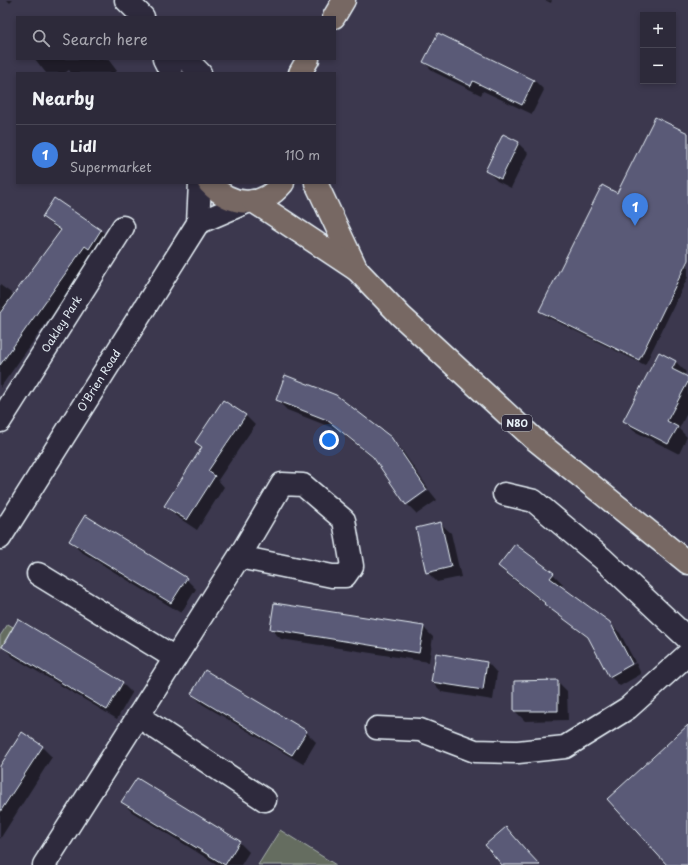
<!DOCTYPE html>
<html lang="en">
<head>
<meta charset="utf-8">
<style>
  :root { --surface:#2d2a3a; --page:#353242; --text:#f1f3f6; --muted:#a7a7af; --line:#484654; --accent:#ea580c }
  body { margin:0; font-family:"Playpen Sans",sans-serif; background:var(--page); color:var(--text) }
  .controls { position:absolute; right:12px; top:12px; display:grid; overflow:hidden; border-radius:0px; box-shadow:0 2px 6px #0003 }
  .controls button { width:36px; height:36px; display:grid; place-items:center; padding:0; border:0; border-bottom:1px solid var(--line); background:var(--surface); color:var(--text); font:20px sans-serif }
  .you { position:absolute; left:329px; top:440px; width:14px; height:14px; margin:-10px; border:3px solid #fff; border-radius:50%; background:#1a73e8; box-shadow:0 0 0 6px #1a73e833 }
  .badge { display:grid; place-items:center; width:26px; height:26px; border-radius:50%; background:var(--accent); color:#fff; font-size:13px; font-weight:700 }
  .pin { position:absolute; translate:-50% -33px; filter:drop-shadow(0 1px 2px #0008) }
  .pin::after { content:''; position:absolute; top:21px; width:14px; height:12px; background:inherit; clip-path:polygon(0 0,100% 0,50% 100%) }
  .list { margin:0; padding:0; list-style:none }
  h2 { display:flex; justify-content:space-between; align-items:center; height:52px; margin:0; padding:0 16px; font-size:17px }
  h2 small { font-size:13px; font-weight:400; color:var(--muted) }
  .list li { display:grid; grid-template-columns:26px 1fr auto; gap:12px; align-items:center; box-sizing:border-box; height:60px; padding:0 16px; border-top:1px solid var(--line) }
  .list b { display:block; font-size:15px; white-space:nowrap }
  .list p { margin:0; font-size:13px; white-space:nowrap; color:var(--muted) }
  .list em { font-size:13px; font-style:normal; color:var(--muted) }
  .icon { flex:none; width:22px; height:22px; fill:none; stroke:currentColor; stroke-width:2; stroke-linecap:round; stroke-linejoin:round }
  .map { position:relative; flex:none; width:688px; height:865px; overflow:hidden }
  .search { position:absolute; background:var(--surface); box-shadow:0 2px 6px #0003; left:16px; top:16px; width:320px; height:44px; display:flex; align-items:center; gap:10px; box-sizing:border-box; padding:0 14px; border-radius:0px; color:var(--muted); font-size:15px }
  .panel { position:absolute; background:var(--surface); box-shadow:0 2px 6px #0003; left:16px; top:72px; width:320px; height:112px; border-radius:0px }
  .map>svg:first-child { display:block }
  .green { fill:#656d61; stroke:#a6afac }
  .shadow { fill:#0007 }
  .building { fill:#5a5a77; stroke:#e8f1f8 }
  .lines { fill:none; stroke-linecap:round; stroke-linejoin:round }
  .street-casing { stroke:#e8f1f8; stroke-width:25 }
  .secondary-casing { stroke:#e8f1f8; stroke-width:25 }
  .primary-casing { stroke:#e8f1f8; stroke-width:25 }
  .street { stroke:#2f2a3d; stroke-width:22 }
  .secondary { stroke:#2f2a3d; stroke-width:22 }
  .primary { stroke:#776864; stroke-width:22 }
  .labels { text-anchor:middle; stroke-width:3; stroke-linejoin:round; paint-order:stroke }
  .shield { fill:#2f2a3d; stroke:#b0b5c0; stroke-width:1 }
  .shield-label { font-size:10px; font-weight:bold; fill:#e8f1f8 }
  .street-label { font-size:11px; fill:#e8f1f8; stroke:#2f2a3d }
</style>
</head>
<body>
<div class="map">
<svg width="688" height="865" viewBox="0 0 688 865">
  <rect width="100%" height="100%" fill="#3c384e"/>
  <filter id="ink" filterUnits="userSpaceOnUse"><feTurbulence type="fractalNoise" baseFrequency=".025" numOctaves="2"/><feDisplacementMap in="SourceGraphic" scale="8" xChannelSelector="R" yChannelSelector="G"/><feConvolveMatrix kernelMatrix="1 2 1 2 8 2 1 2 1" color-interpolation-filters="sRGB"/></filter>
  <g filter="url(#ink)">
    <!-- green -->
    <g class="green">
      <polygon points="8,624 13,627 0,649 0,636"/>
      <polygon points="280,830 336,865 258,865"/>
    </g>
    <!-- shadow -->
    <g class="shadow">
      <polygon points="7,0 13,0 10,3"/>
      <polygon points="545,0 552,0 551,3"/>
      <polygon points="35,59 108,59 117,71 114,73 71,73 69,70 65,73 46,73"/>
      <polygon points="424,62 534,80 544,90 532,114 483,91 481,95 434,72"/>
      <polygon points="688,135 688,277 645,365 547,317 541,311 618,194"/>
      <polygon points="518,143 528,153 511,188 497,181 487,171"/>
      <polygon points="55,200 101,230 110,240 95,255 0,388 0,285 14,295 60,232 43,217"/>
      <polygon points="659,353 676,362 686,372 684,376 688,379 688,411 679,429 687,437 679,454 634,431 624,421"/>
      <polygon points="277,400 390,438 401,449 428,488 408,503 408,505 377,461 338,430 287,410"/>
      <polygon points="245,415 255,425 218,480 224,487 197,530 176,516 166,506 202,448 196,442"/>
      <polygon points="429,490 437,500 417,514 408,505"/>
      <polygon points="440,523 451,533 461,577 437,582 427,572"/>
      <polygon points="70,541 186,579 196,589 181,613 80,551"/>
      <polygon points="499,566 553,574 563,584 561,587 609,623 620,633 635,662 612,674 612,676 636,663 641,674 620,686 610,676 591,640 509,576"/>
      <polygon points="19,621 122,683 132,693 117,719 13,657 3,647"/>
      <polygon points="423,627 433,637 429,662 281,639 271,629"/>
      <polygon points="487,662 497,673 493,700 442,692 432,682"/>
      <polygon points="557,681 567,691 568,720 525,721 515,711 515,682"/>
      <polygon points="192,694 306,732 316,742 303,764 202,704"/>
      <polygon points="42,747 52,757 0,839 0,770"/>
      <polygon points="122,802 239,842 249,852 241,865 218,865 132,812"/>
    </g>
    <!-- building -->
    <g class="building">
      <polygon points="438,33 534,80 522,105 473,81 471,86 423,62"/>
      <polygon points="655,117 688,133 688,260 639,360 539,311 602,185 617,193"/>
      <polygon points="503,134 519,142 501,179 485,171"/>
      <polygon points="54,198 101,230 89,249 85,246 0,365 0,313 61,230 42,217"/>
      <polygon points="659,352 676,361 672,369 688,377 688,382 667,421 678,427 668,444 623,421"/>
      <polygon points="285,375 336,395 391,437 427,490 406,505 373,457 327,420 276,400"/>
      <polygon points="223,400 246,415 208,471 215,476 187,520 164,506 202,447 195,442"/>
      <polygon points="85,515 187,578 171,603 69,541"/>
      <polygon points="441,522 451,567 426,573 416,528"/>
      <polygon points="515,544 554,573 550,578 610,622 632,664 609,677 588,637 544,604 545,603 498,566"/>
      <polygon points="274,603 424,626 419,653 270,629"/>
      <polygon points="18,619 123,682 107,710 2,647"/>
      <polygon points="436,653 487,662 483,690 431,682"/>
      <polygon points="205,670 307,731 292,755 191,694"/>
      <polygon points="558,680 558,711 514,711 514,681"/>
      <polygon points="688,725 688,865 667,865 607,799"/>
      <polygon points="22,732 43,746 0,812 0,766"/>
      <polygon points="137,778 240,841 225,865 121,802"/>
      <polygon points="506,827 525,849 540,865 502,865 485,845"/>
    </g>
    <g class="lines">
      <!-- street casing -->
      <g class="street-casing">
        <g id="street">
          <path id="s1" d="M 0,421 L 123,227"/>
          <polyline points="504,494 534,501 603,559 688,639"/>
          <polyline points="38,574 175,658"/>
          <polyline points="138,716 265,800"/>
          <polyline points="377,728 420,730 475,751 518,752 565,747 628,708 688,654"/>
          <polyline points="44,865 239,557 282,484 303,485 344,520 352,566 345,576 332,576 239,557"/>
        </g>
      </g>
      <!-- secondary casing -->
      <g class="secondary-casing">
        <g id="secondary">
          <polyline points="126,0 143,17"/>
          <polyline points="164,59 171,73"/>
          <polyline points="186,59 200,73"/>
          <polyline points="198,223 247,202"/>
          <path id="s2" d="M 0,538 L 198,223 L 200,183"/>
        </g>
      </g>
      <!-- primary casing -->
      <g class="primary-casing">
        <g id="primary">
          <polyline points="334,17 344,0"/>
          <polyline points="300,73 308,59"/>
          <path d="M 209,183 C 232,207 261,209 283,183"/>
          <polyline points="316,183 357,270"/>
          <polyline points="253,201 357,270 401,316 533,438 688,563"/>
        </g>
      </g>
      <!-- street -->
      <use href="#street" class="street"/>
      <!-- secondary -->
      <use href="#secondary" class="secondary"/>
      <!-- primary -->
      <use href="#primary" class="primary"/>
    </g>
  </g>
  <g class="labels">
    <!-- shield labels -->
    <rect class="shield" x="502" y="415" width="30" height="16" rx="3"/>
    <g class="shield-label">
      <text x="517" y="427">N80</text>
    </g>
    <!-- street labels -->
    <g class="street-label">
      <text dy="4" stroke="none"><textPath href="#s1" startOffset="115">Oakley Park</textPath></text>
      <text dy="4" stroke="none"><textPath href="#s2" startOffset="186">O'Brien Road</textPath></text>
    </g>
  </g>
</svg>
<div class="controls">
<button>+</button>
<button>−</button>
</div>
<div class="you"></div>
<div class="pin badge" style="left:635px;top:226px;background:#3f7fe0">1</div>
<div class="search"><svg class="icon" aria-label="search" viewBox="0 0 24 24"><circle cx="10" cy="10" r="6"/><path d="M15 15l6 6"/></svg>Search here</div>
<section class="panel">
<h2>Nearby<small></small></h2>
<ul class="list">
<li><span class="badge" style="background:#3f7fe0">1</span><div><b>Lidl</b><p>Supermarket</p></div><em>110 m</em></li>
</ul>
</section>
</div>
</body>
</html>
